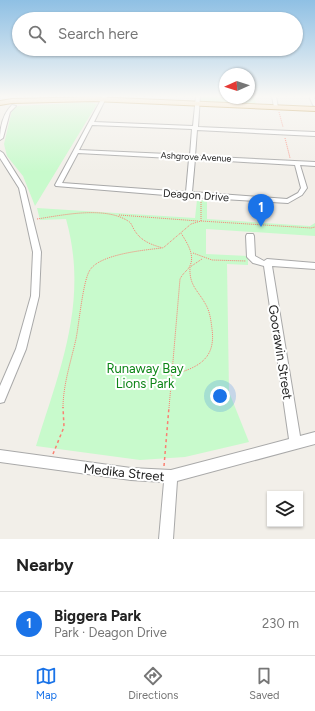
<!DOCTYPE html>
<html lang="en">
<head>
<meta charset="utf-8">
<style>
  :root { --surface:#fff; --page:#f2f2f2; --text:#222; --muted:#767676; --line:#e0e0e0; --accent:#1a73e8 }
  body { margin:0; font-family:Figtree,sans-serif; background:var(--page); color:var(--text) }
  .controls { position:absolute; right:12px; bottom:12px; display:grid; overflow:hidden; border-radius:0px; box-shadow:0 1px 3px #0004 }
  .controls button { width:36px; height:36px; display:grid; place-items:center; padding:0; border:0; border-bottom:1px solid var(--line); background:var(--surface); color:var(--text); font:20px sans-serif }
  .compass { position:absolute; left:219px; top:68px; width:36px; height:36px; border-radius:50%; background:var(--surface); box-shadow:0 1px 3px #0004; rotate:267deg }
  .you { position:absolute; left:220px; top:396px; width:14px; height:14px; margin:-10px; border:3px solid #fff; border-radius:50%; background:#1a73e8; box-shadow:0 0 0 6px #1a73e833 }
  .badge { display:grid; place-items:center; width:26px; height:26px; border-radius:50%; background:var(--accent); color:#fff; font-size:13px; font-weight:700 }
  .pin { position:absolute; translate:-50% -33px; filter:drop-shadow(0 1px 2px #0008) }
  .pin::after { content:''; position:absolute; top:21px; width:14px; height:12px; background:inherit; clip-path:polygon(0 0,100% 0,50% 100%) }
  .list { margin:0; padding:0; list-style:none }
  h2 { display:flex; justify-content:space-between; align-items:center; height:52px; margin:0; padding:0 16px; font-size:17px }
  h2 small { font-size:13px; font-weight:400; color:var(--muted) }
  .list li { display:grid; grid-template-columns:26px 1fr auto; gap:12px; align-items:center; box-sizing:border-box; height:64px; padding:0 16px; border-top:1px solid var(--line) }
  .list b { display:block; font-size:15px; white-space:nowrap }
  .list p { margin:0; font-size:13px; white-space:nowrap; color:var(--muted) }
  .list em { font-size:13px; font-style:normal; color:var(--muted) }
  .icon { flex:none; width:22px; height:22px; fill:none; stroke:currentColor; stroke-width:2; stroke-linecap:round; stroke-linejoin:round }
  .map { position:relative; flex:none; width:315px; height:539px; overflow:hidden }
  .search { position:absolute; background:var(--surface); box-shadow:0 1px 3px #0004; left:12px; right:12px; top:12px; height:44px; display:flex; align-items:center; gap:10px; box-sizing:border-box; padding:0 14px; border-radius:22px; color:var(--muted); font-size:15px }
  .sheet { height:116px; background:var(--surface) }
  nav { display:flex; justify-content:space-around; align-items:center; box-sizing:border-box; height:56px; border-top:1px solid var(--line); background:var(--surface); font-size:11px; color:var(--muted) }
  nav a { display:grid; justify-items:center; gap:2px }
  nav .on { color:var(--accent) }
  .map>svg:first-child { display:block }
  .park { fill:#c8facc }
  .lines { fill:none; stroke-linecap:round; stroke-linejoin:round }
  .minor-casing { stroke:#a9a9a9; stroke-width:2 }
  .major-casing { stroke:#a06b00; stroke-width:2 }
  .path-far1 { stroke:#fa8072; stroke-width:1; stroke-dasharray:1 1; stroke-linecap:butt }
  .path { stroke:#fa8072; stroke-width:1.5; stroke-dasharray:3 3; stroke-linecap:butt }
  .minor { fill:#fff; fill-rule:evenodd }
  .major { fill:#fcd6a4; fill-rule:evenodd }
  .labels { text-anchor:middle; stroke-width:4; stroke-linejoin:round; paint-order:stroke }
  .far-street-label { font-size:9px; fill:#222; stroke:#fff }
  .street-label { font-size:11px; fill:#222; stroke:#fff }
  .near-street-label { font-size:13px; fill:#222; stroke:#fff }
  .near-park-label { font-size:13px; fill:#0c8416; stroke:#fff }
</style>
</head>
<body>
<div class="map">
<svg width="315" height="539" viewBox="0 0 315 539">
  <rect width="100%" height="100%" fill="#f2efe9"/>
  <!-- park -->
  <g class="park">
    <polygon points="201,96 249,98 249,96 255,96 256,105 200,102"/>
    <polygon points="89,102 97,104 35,206 23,176 7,156 4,144 12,110 17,106"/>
    <path d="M 197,200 L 207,200 L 207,219 L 310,226 L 315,223 L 315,236 L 206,229 L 206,254 L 248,256 L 248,265 L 227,264 L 229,392 L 249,442 L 185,457 L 140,460 L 36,446 C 60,369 89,301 66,219 L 40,220 L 37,208 L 195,218 Z"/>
  </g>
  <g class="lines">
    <!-- minor casing -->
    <g class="minor-casing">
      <g id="minor">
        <path d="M 103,96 L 107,96 L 94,122 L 193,126 L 196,96 L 200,96 L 198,127 L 315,132 L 315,136 L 197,130 L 195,156 L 315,162 L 315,166 L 300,165 L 307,188 L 302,195 L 288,203 L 189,197 L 56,186 L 55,185 ZM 92,125 L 192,129 L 190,155 L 79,150 ZM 78,153 L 189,159 L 186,192 L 62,183 ZM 195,159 L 295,165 L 301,188 L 298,193 L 287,199 L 192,192 Z"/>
        <polygon points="272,96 276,96 278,108 274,107"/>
        <polygon points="309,96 313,96 315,100 315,106 313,105"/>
        <path d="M 12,105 L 16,106 L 10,112 L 3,138 L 0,140 C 0,126 3,114 12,105 Z"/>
        <polygon points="0,151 3,153 25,188 41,252 39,296 26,349 4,402 0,403 0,386 16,349 31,296 33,252 19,188 0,158"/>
        <polygon points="247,234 253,234 254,236 255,256 264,261 267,259 315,263 315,269 272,266 300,436 315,432 315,444 177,481 173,539 159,539 164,482 131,480 0,462 0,450 131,468 171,470 289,439 264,266 253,263 247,257 246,236"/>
      </g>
    </g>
    <!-- major casing -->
    <g class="major-casing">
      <polygon id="major" points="94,97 315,107 315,111 94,101 12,103 0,105 0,101 12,99"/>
    </g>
    <!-- path-far1 -->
    <g class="path-far1">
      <polyline points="279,112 283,127"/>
      <polyline points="285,138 290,158"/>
      <polyline points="201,200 201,221"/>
      <polyline points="119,215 198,221"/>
      <path d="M 37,219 C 63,215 105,206 128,221 C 132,223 132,227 135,231 C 141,241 152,245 163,248 L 191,224 L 201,221 L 311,228 L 315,227"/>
      <polyline points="193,253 212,260 246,261"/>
      <path d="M 171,375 C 198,368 216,359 212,329 C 211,321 210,312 206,305 C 198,290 189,286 190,267 L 202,259"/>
      <path d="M 63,408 C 63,385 71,361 76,339 C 79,324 83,280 90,270 C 100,254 145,250 162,248"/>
      <path d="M 169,408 L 180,279 C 182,275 185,272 188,269 C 197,257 187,243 181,233"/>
    </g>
    <!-- path -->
    <g class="path">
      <polyline points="53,454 64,427 63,407"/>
      <polyline points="164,466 169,407"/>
    </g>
    <!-- minor -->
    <use href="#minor" class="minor"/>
    <!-- major -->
    <use href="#major" class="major"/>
  </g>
  <!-- sky -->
  <linearGradient id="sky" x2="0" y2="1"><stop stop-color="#8fc0e4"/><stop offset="0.56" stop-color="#f9f8f5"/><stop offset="1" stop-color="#f9f8f5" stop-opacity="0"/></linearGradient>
  <rect width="315" height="172" fill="url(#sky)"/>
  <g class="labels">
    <!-- far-street labels -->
    <g class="far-street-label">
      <text transform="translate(196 157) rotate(3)" y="3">Ashgrove Avenue</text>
    </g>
    <!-- street labels -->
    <g class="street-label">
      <text transform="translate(196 195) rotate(4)" y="4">Deagon Drive</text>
    </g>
    <!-- near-street labels -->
    <g class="near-street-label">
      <text transform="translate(281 352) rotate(81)" y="5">Goorawin Street</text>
      <text transform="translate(124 472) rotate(6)" y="5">Medika Street</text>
    </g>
    <!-- near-park labels -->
    <g class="near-park-label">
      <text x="145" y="373">Runaway Bay<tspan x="145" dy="15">Lions Park</tspan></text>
    </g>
  </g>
</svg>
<div class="controls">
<button><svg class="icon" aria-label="layers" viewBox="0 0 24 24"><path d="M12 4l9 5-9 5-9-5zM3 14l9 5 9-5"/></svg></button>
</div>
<svg class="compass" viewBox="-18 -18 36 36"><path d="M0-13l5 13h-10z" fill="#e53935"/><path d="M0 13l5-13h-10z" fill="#767676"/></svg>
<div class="you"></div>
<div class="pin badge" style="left:261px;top:227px">1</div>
<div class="search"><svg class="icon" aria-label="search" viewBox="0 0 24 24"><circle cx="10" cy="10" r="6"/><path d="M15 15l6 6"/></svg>Search here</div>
</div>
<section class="sheet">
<h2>Nearby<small></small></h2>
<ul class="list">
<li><span class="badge">1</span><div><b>Biggera Park</b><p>Park · Deagon Drive</p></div><em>230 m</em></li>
</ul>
</section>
<nav>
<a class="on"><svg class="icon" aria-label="map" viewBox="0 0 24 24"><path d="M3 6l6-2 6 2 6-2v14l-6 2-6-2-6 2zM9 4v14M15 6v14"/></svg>Map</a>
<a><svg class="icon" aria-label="directions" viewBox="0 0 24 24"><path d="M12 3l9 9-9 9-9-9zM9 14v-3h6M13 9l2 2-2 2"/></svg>Directions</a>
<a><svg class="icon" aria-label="saved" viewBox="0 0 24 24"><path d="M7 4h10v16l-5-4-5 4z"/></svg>Saved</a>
</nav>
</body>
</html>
